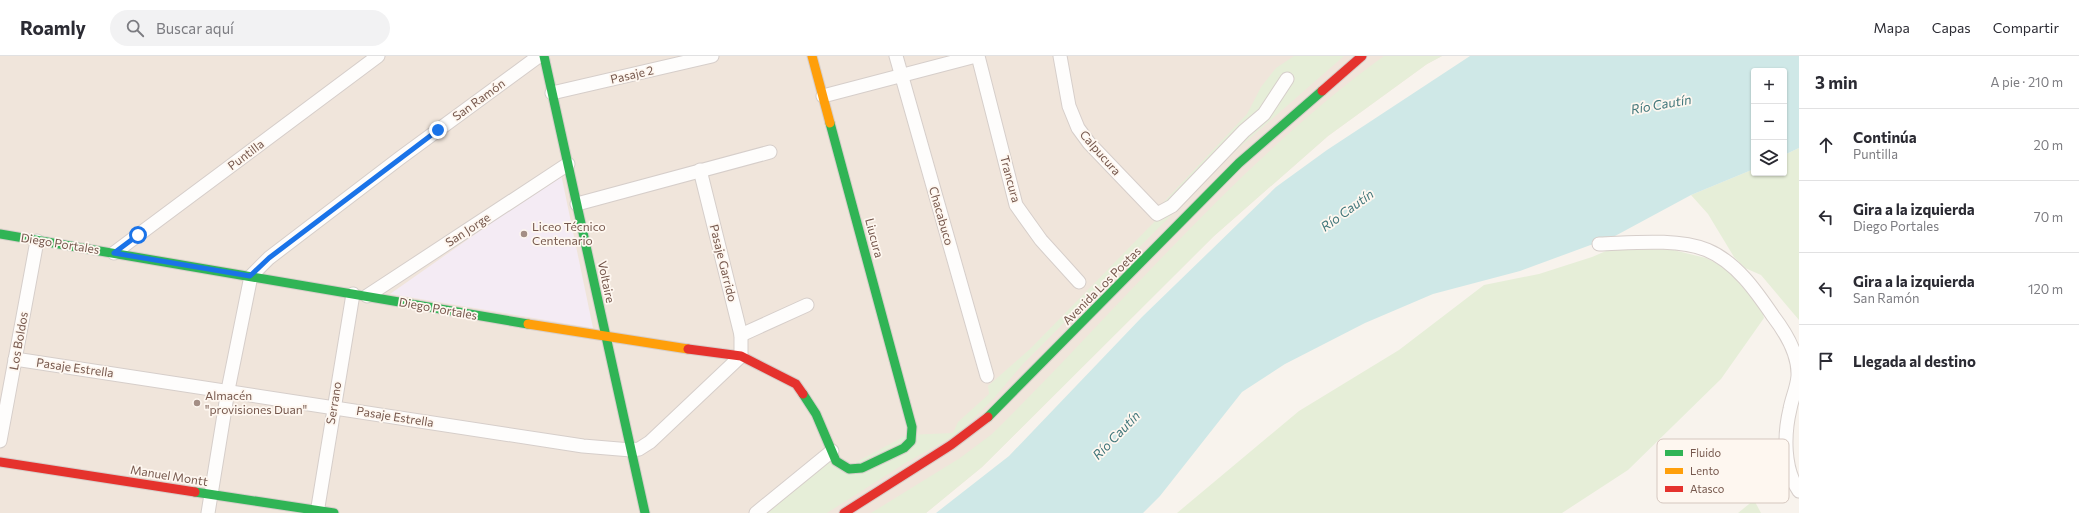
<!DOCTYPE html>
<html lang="es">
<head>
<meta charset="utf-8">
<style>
  :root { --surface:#fff; --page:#f2f2f3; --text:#2b2b33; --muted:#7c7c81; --line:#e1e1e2 }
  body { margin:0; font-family:Commissioner,sans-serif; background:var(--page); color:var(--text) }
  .controls { position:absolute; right:12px; top:12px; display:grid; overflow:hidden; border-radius:4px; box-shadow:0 1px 3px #0004 }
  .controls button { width:36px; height:36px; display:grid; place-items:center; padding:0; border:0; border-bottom:1px solid var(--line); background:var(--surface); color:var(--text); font:20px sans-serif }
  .stop { position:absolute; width:12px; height:12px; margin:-9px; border:3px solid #1a73e8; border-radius:50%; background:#fff }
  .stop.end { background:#1a73e8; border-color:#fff; box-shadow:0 1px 4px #0008 }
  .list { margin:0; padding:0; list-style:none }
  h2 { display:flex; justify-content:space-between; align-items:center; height:52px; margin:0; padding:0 16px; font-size:17px }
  h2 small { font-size:13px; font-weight:400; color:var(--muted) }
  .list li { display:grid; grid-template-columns:26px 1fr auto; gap:12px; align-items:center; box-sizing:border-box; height:72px; padding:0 16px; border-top:1px solid var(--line) }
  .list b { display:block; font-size:15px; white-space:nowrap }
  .list p { margin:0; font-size:13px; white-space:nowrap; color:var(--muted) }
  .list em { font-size:13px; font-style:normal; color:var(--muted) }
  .icon { flex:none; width:22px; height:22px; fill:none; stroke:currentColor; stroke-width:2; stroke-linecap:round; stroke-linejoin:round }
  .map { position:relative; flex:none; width:1799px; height:457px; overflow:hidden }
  header { display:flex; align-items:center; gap:24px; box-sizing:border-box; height:56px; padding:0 20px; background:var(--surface); border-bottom:1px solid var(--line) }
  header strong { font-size:19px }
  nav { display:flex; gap:22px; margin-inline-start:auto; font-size:14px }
  .search { width:280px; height:36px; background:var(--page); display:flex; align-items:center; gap:10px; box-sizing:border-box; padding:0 14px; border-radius:22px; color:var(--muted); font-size:15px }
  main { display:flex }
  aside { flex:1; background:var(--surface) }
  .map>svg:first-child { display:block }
  .residential { fill:#f0e5db }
  .education { fill:#f4ebf4 }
  .green { fill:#e6eed8 }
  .water { fill:#cfe8e7 }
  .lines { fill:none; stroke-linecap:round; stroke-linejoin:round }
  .street-casing { stroke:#d6ceca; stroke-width:15 }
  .fast-casing { stroke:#d7ceca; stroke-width:11 }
  .slow-casing { stroke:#d7ceca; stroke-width:11 }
  .jam-casing { stroke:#d7ceca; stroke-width:11 }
  .street { stroke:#fefdfc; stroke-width:13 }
  .fast { stroke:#30b455; stroke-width:9 }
  .slow { stroke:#ff9f0a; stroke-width:9 }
  .jam { stroke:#e5322d; stroke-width:9 }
  .route { stroke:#1a73e8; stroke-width:5 }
  .poi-dot { fill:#a48e85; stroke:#fef7f0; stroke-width:1.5 }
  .labels { text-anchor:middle; stroke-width:3.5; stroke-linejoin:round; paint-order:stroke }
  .street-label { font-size:12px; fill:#76584d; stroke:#fef7f0 }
  .poi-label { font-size:12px; fill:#76584d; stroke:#fef7f0; text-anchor:start }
  .water-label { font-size:13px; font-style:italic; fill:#41767a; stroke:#fef7f0 }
  .key { fill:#fef7f0; stroke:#d5c7bf; stroke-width:1 }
  .key-label { font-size:11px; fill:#76584d }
</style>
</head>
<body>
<header>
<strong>Roamly</strong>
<div class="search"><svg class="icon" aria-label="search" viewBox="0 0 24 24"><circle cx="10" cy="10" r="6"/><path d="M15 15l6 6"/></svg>Buscar aquí</div>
<nav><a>Mapa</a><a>Capas</a><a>Compartir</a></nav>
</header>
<main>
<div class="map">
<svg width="1799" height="457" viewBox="0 0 1799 457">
  <rect width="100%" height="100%" fill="#f8f3ed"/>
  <!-- residential -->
  <polygon class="residential" points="0,0 1442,0 1427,8 1328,80 1214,180 982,411 926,457 0,457"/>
  <!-- education -->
  <polygon class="education" points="561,118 593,272 390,238"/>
  <!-- green -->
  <g class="green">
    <polygon points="1294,0 1344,0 1232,98 1023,308 994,342 959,377 907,406 827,457 764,457 835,398 843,413 907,379 953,377 958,366 989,338 988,330 1030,293 1164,156 1159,151 1247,58 1261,31 1276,12"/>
    <path d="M 1384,0 L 1442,0 L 1427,8 L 1328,80 L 1214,180 L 982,411 L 926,457 L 871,457 L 960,402 L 992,378 C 1121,251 1237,107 1384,0 Z"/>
    <polygon points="1799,92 1799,264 1761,219 1745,212 1734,201 1708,158 1691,139 1754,113 1754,117 1784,117 1784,99"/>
    <polygon points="1632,184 1706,202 1755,227 1764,262 1721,323 1628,414 1562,457 1177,457 1299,355 1399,294 1484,229 1539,218 1592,201"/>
    <polygon points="1754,444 1761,457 1738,457"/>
  </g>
  <!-- water -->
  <polygon class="water" points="1470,0 1799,0 1799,92 1784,99 1784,15 1754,15 1754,113 1691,139 1615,180 1520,215 1433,238 1365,267 1285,308 1242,336 1160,440 1143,457 936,457 1009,400 1142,261 1276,131 1327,94"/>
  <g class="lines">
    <!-- street casing -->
    <g class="street-casing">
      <g id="street">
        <polyline points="896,0 987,320"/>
        <polyline points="978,0 1016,149 1041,184 1079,226"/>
        <polyline points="1060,0 1069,50 1078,72 1089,87 1157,158 1172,150 1244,75 1264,58 1287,23"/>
        <polyline points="552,37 712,0"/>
        <polyline points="823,40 976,0"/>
        <polyline points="577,148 770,96"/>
        <path d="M 1599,188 C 1632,187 1676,182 1707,194 C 1736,206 1756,235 1773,260 C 1786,277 1799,298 1798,320 C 1797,332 1792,342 1790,353 C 1784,378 1783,413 1799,435"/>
        <polyline points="114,197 378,0"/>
        <polyline points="367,240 568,108"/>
        <polyline points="741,279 807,249"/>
        <polyline points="15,303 583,390 631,394 639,393 650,386 741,300 741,279 700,114"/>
        <polyline points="0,385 37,185"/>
        <polyline points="208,457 228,334 251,220 269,202 400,102 539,0"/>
        <polyline points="317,457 353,238"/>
        <polyline points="756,457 832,395"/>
      </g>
    </g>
    <!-- fast casing -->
    <g class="fast-casing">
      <g id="fast">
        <polyline points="544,0 645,457"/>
        <polyline points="0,178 528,268"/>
        <polyline points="803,338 816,358 836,405 849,413 862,412 904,392 911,385 912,371 830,67"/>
        <polyline points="988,361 1239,107 1322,35"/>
        <polyline points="195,436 334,457"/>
      </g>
    </g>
    <!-- slow casing -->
    <g class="slow-casing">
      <g id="slow">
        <polyline points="812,0 830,67"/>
        <polyline points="528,268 688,293"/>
      </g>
    </g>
    <!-- jam casing -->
    <g class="jam-casing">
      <g id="jam">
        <polyline points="1322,35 1362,0"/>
        <polyline points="688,293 741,300 796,328 803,338"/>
        <polyline points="0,406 195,436"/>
        <polyline points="844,457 951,389 988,361"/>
      </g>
    </g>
    <!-- street -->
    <use href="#street" class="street"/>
    <!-- fast -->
    <use href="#fast" class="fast"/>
    <!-- slow -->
    <use href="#slow" class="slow"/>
    <!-- jam -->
    <use href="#jam" class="jam"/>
  </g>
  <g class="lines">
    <!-- route -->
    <polyline class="route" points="138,179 114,197 250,220 269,202 438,74"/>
  </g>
  <!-- markers -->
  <g class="poi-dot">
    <circle cx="524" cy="178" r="4"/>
    <circle cx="197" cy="347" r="4"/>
  </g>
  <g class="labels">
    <!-- street labels -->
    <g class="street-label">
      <text transform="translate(632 19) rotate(-13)" y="4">Pasaje 2</text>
      <text transform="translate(479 44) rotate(-36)" y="4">San Ramón</text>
      <text transform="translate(1100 97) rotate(49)" y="4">Calpucura</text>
      <text transform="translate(246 99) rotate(-37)" y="4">Puntilla</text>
      <text transform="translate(1010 123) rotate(75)" y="4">Trancura</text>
      <text transform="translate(941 160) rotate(74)" y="4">Chacabuco</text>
      <text transform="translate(468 174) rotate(-33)" y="4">San Jorge</text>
      <text transform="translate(874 182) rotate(75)" y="4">Liucura</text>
      <text transform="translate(60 188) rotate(9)" y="4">Diego Portales</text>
      <text transform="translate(723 207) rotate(76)" y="4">Pasaje Garrido</text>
      <text transform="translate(606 226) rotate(78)" y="4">Voltaire</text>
      <text transform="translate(1102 230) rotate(-45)" y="4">Avenida Los Poetas</text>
      <text transform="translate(438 253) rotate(10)" y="4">Diego Portales</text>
      <text transform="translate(19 285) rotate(-80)" y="4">Los Boldos</text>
      <text transform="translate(75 312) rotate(8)" y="4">Pasaje Estrella</text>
      <text transform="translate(334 347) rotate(-81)" y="4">Serrano</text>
      <text transform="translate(395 361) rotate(9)" y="4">Pasaje Estrella</text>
      <text transform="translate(169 420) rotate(9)" y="4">Manuel Montt</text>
    </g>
    <!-- poi labels -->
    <g class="poi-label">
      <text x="532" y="175">Liceo Técnico<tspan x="532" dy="14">Centenario</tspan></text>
      <text x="205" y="344">Almacén<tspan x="205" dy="14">"provisiones Duan"</tspan></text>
    </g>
    <!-- water labels -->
    <g class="water-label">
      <text transform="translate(1661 48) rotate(-10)" y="5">Río Cautín</text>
      <text transform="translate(1347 154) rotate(-36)" y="5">Río Cautín</text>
      <text transform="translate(1116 379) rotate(-46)" y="5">Río Cautín</text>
    </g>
  </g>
  <!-- legend -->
  <rect x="1657" y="383" width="132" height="64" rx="6" class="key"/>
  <rect x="1665" y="394" width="18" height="6" fill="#30b455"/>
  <rect x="1665" y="412" width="18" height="6" fill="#ff9f0a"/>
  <rect x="1665" y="430" width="18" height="6" fill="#e5322d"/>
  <g class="key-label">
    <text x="1690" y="401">Fluido</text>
    <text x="1690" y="419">Lento</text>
    <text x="1690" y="437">Atasco</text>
  </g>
</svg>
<div class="controls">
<button>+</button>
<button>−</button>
<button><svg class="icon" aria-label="layers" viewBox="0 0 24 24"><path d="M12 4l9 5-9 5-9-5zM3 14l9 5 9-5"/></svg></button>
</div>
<div class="stop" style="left:138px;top:179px"></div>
<div class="stop end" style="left:438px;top:74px"></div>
</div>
<aside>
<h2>3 min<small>A pie · 210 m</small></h2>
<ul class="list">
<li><svg class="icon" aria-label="ahead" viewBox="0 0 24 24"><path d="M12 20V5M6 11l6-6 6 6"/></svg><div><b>Continúa</b><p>Puntilla</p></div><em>20 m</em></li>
<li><svg class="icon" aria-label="left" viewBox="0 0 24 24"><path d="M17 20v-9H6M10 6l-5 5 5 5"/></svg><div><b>Gira a la izquierda</b><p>Diego Portales</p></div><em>70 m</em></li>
<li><svg class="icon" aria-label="left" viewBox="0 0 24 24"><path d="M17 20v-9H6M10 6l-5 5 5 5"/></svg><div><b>Gira a la izquierda</b><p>San Ramón</p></div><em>120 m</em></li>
<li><svg class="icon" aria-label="arrive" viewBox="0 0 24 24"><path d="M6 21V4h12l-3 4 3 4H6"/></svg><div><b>Llegada al destino</b></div></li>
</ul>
</aside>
</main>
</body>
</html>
